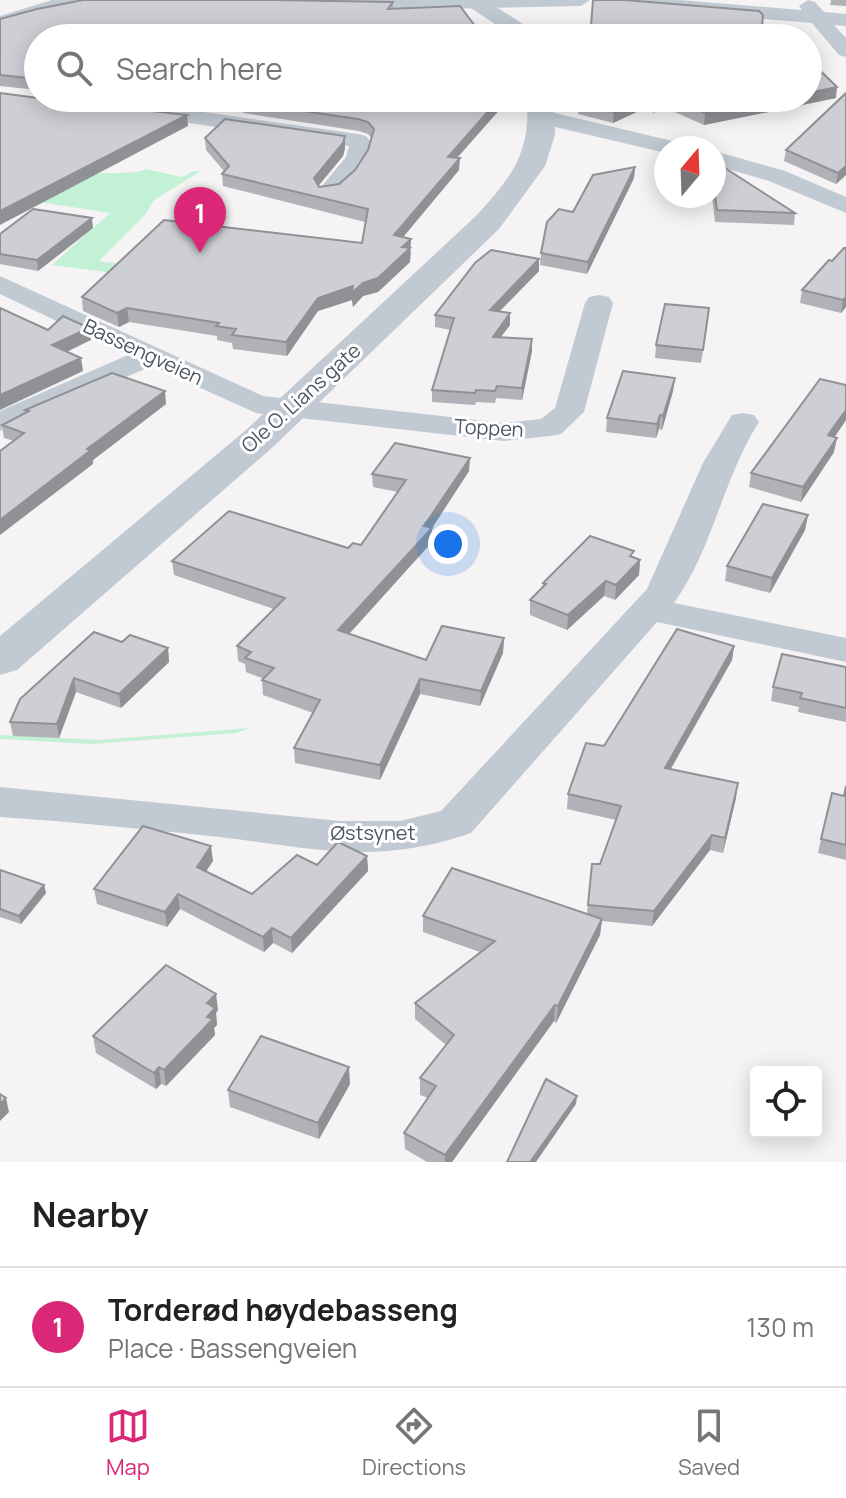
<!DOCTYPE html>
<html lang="en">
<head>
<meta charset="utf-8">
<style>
  :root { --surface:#fff; --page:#f2f2f2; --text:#222; --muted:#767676; --line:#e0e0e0; --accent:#db2777 }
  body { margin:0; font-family:Manrope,sans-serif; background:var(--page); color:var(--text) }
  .controls { position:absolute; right:24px; bottom:24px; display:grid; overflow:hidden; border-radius:8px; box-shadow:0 4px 20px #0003 }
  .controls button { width:72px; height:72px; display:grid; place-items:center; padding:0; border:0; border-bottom:2px solid var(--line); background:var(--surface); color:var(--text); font:40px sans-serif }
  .compass { position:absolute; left:654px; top:136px; width:72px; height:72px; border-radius:50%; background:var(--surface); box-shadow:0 4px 20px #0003; rotate:19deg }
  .you { position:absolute; left:448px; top:544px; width:28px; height:28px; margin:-20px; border:6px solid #fff; border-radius:50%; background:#1a73e8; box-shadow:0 0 0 12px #1a73e833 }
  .badge { display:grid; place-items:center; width:52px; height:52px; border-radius:50%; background:var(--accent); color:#fff; font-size:26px; font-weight:700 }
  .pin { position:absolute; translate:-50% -66px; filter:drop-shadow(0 2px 4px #0008) }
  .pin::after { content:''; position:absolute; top:42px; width:28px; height:24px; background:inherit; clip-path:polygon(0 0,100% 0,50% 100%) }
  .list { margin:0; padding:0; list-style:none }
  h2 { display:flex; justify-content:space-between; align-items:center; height:104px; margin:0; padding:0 32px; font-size:34px }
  h2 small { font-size:26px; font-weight:400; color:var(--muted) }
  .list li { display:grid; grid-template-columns:52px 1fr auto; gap:24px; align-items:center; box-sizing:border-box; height:120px; padding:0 32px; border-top:2px solid var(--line) }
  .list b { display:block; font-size:30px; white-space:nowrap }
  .list p { margin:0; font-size:26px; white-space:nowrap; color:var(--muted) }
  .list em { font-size:26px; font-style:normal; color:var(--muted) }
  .icon { flex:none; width:44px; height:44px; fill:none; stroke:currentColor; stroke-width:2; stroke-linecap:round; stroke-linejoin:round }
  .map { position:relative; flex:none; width:846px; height:1162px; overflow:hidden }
  .search { position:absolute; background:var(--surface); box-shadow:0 4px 20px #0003; left:24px; right:24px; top:24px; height:88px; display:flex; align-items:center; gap:20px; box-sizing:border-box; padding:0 28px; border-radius:44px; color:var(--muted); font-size:30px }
  .sheet { height:224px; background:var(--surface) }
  nav { display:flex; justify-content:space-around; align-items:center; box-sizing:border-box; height:112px; border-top:2px solid var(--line); background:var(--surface); font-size:22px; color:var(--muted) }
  nav a { display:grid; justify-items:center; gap:4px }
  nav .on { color:var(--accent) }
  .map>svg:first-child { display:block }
  .green { fill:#c3f1d5 }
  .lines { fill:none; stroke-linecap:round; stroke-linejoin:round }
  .minor { fill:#c1cad2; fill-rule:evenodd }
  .tertiary { fill:#c1cad2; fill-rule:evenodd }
  .wall { fill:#b0b2b7 }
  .shaded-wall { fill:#909195 }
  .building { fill:#cdcfd5; stroke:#909195; stroke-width:2 }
  .labels { text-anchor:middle; stroke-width:6; stroke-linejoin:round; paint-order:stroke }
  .street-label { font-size:20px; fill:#4a5661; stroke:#fff }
</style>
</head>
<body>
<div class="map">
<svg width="846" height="1162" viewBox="0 0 846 1162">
  <rect width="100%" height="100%" fill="#f5f3f3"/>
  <!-- green -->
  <g class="green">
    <path d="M 155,123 L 71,159 L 78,162 L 68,167 L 54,168 L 54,173 C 72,172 133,176 146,169 L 182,177 L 194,171 L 201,171 L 154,200 L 144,216 L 99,261 L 247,279 L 265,256 L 291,259 L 297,250 L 273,247 L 284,233 L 299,239 L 311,261 L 362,297 L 359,298 L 316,273 L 269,286 L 238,289 L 52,265 L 110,213 L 33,201 L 30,160 Z"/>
    <polygon points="250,728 236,733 91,744 0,739 0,735 99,740"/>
  </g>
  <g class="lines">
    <!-- minor -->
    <g class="minor">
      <polygon points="52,0 81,0 79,4 0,28 0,16"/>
      <polygon points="340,0 590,0 581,6 343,11 334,5"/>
      <polygon points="606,0 680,0 802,10 799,6 808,0 815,2 824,12 846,14 846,26 834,25 846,38 846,57 839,55 812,23 615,6"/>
      <path d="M 141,103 L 358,134 L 366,136 L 372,143 C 367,164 345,203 320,197 L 317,192 L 346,157 L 349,146 L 133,115 L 130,110 Z"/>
      <polygon points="542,110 681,143 685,148 666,148 666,153 534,122 531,117 534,112"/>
      <polygon points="714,151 785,171 846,197 846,213 769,181 714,165"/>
      <polygon points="0,276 263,396 504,423 541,419 555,408 585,303 589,297 599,295 609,297 613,303 584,412 561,434 550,436 504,441 256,413 152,366 0,431 0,411 128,355 0,294"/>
      <path d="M 743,413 L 754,415 L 759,422 C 723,478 713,549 674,603 L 846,638 L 846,662 L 657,622 L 471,833 C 375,866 315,848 219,837 C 146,829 73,822 0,817 L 0,787 L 340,821 L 400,821 L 441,811 L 647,589 L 703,463 L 732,415 Z"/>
    </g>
    <!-- tertiary -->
    <g class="tertiary">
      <polygon points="458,0 485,0 534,31 530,36 514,36"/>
      <path d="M 527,98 L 553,98 L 555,135 L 545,166 L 499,229 L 274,446 L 17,670 L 0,675 L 0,636 L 246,430 L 477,215 C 512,177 531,152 527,98 Z"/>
    </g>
  </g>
  <!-- wall -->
  <g class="wall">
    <polygon points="831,0 846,0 846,6 830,5"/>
    <polygon points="393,2 393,9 38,38 38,90 0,86 0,19"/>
    <polygon points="110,98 242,98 220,110"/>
    <polygon points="580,98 836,98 704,125 659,105 654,113 645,108 613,123 578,114"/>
    <polygon points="509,99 457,158 459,170 403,237 411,252 410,262 378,292 363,296 353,307 352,300 318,311 287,356 233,349 232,343 217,340 217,336 129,322 119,327 83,311 82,297 362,243 365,222 223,186 222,174 224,171 206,150 205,138 345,136 345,148 343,156 318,186 319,187 339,184 355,170 368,150 371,138 368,134 359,131 243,113 242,102"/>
    <polygon points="786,150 846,175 836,184 784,161"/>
    <polygon points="714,161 795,213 794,225 715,222 712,196 714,196"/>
    <polygon points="635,167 634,178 587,274 540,265 541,253 573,212"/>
    <polygon points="93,228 38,271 0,264 0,234"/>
    <polygon points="846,248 846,307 841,313 800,303 802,290"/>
    <polygon points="539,259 539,271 500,311 510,313 510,325 501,337 532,351 522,400 496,398 495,403 476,402 475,405 432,402 432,390 451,330 435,327 435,315"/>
    <polygon points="708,321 701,363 655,358 656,345"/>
    <polygon points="675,378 673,391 662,430 659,429 656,438 606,432 607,418"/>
    <polygon points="846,385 846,420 834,437 834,452 801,502 749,487 751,473"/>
    <polygon points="166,404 93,460 93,464 4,438 2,425 25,413 25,410"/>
    <polygon points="469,471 432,528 432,542 349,634 426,660 504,638 503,653 480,706 420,694 380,780 295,763 294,748 313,713 263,695 262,680 264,679 246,672 245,664 238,661 237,646 274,609 174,575 172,561 348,548 361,545 398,492 373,487 372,474"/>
    <polygon points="808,515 805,530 770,593 725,581 727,566"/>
    <polygon points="634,557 640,560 639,575 615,600 604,596 567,630 530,615 530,600 542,588 543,583"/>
    <polygon points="122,642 168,648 169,662 121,708 76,692 59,738 13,736 10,722"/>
    <polygon points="734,646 732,660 671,769 736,798 723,853 710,850 652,926 602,921 600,935 556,1023 554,1021 452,1162 427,1162 405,1149 404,1133 428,1098 420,1095 420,1078 446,1045 415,1019 415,1003 480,952 423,932 423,916 587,914 592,864 600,864 616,820 567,809 568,794 604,746"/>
    <polygon points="846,667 846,722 798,712 799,707 771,701 773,687"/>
    <polygon points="846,786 846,860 818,853 821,839 844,796"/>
    <polygon points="367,856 368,871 292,953 273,943 264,952 180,909 167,927 97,904 94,889 213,861 206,871 252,894 317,865"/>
    <polygon points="0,870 44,885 46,893 21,924 0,917"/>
    <polygon points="218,1010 216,1013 217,1025 214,1028 215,1035 166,1086 161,1084 156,1089 96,1053 93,1036"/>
    <polygon points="350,1084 319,1139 230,1107 228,1090"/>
  </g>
  <!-- shaded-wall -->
  <g class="shaded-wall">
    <polygon points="837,87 836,98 704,125 705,113 784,98 808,98 808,93"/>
    <polygon points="219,98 242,98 220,110"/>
    <polygon points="500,98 509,98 509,99 447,169 448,157"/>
    <polygon points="643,98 645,98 645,108 613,123 614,112"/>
    <polygon points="657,98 659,98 659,105 654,113 655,102"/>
    <polygon points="187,115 188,126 0,225 0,211"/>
    <polygon points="345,136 345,148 343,156 315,190 314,178"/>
    <polygon points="460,158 459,170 394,248 394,235"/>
    <polygon points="846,166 846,175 836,184 838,173"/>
    <polygon points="635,167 634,178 587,274 588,262"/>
    <polygon points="92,218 93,228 38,271 37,260"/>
    <polygon points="411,239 410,262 378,292 363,296 353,307 352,300 318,311 287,356 286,342 318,298 402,247"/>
    <polygon points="539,259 539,271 490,321 490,310"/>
    <polygon points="846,297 846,307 841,313 843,300"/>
    <polygon points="127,308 129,322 119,327 117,313"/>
    <polygon points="510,313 510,325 492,348 493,337"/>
    <polygon points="89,328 91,340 54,358 52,345"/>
    <polygon points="532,339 532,351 522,400 522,388"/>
    <polygon points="81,358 83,371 0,410 0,395"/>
    <polygon points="675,378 673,391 662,430 663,416"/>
    <polygon points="165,391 166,404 93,460 93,464 0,535 0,520 87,449"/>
    <polygon points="846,410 846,420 826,450 828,435"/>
    <polygon points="660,415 659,429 656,438 657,424"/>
    <polygon points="837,438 834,452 801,502 803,487"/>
    <polygon points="470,458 469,471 432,528 432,542 339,645 338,630 424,526"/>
    <polygon points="808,515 805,530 770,593 772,578"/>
    <polygon points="640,560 639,575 615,600 616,585"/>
    <polygon points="606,581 604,596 567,630 568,615"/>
    <polygon points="504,638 503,653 480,706 481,691"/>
    <polygon points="734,646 732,660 663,782 665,768"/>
    <polygon points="168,648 169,662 121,708 119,694"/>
    <polygon points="74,678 76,692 59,738 57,724"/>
    <polygon points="420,679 420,694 380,780 380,765"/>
    <polygon points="738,783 736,798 723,853 725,838"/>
    <polygon points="712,835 710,850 652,926 654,911"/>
    <polygon points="211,846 213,861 199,882 197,867"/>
    <polygon points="367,856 368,871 292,953 291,938"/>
    <polygon points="44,885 46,893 21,924 19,916"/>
    <polygon points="178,894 180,909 167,927 165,912"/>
    <polygon points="602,919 600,935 556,1023 558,1006"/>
    <polygon points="272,928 273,943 264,952 263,937"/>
    <polygon points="216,994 218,1010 216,1013 217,1025 214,1028 215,1035 166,1086 164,1070 207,1003"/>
    <polygon points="555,1005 554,1021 452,1162 445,1162 445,1155"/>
    <polygon points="159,1067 161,1084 156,1089 154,1073"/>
    <polygon points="349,1067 350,1084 319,1139 318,1123"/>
    <polygon points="577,1096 576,1104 536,1162 530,1162"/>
    <polygon points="6,1098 9,1112 0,1121 0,1104"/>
  </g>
  <!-- building -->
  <g class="building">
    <polygon points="83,0 274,0 393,2 388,9 460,6 484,38 38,38 38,81 37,79 0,75 0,19 37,9"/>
    <polygon points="593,0 625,0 759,11 763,15 761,38 590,38"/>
    <polygon points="808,59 837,87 808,93"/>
    <polygon points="0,93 38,98 187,115 0,211"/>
    <polygon points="846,93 846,166 838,173 786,150"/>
    <polygon points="246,98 500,98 448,157 460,158 394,235 411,239 402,247 410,248 378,278 363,283 352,293 353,286 318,298 286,342 232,335 236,329 216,326 219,323 127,308 117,313 82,297 164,220 362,243 368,209 222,174 229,166 205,138 225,119 345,136 343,143 314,178 319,187 339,184 355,170 368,150 374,129 368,122 358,119 242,102"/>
    <polygon points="580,98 643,98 614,112 579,103"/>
    <polygon points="670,98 756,98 756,100 757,98 784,98 705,113"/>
    <polygon points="714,161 795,213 717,210 714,188"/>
    <polygon points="635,167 588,262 541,253 547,222 559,209 573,212 593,175"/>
    <polygon points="33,209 92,218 37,260 0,254 0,234"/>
    <polygon points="844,248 846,248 846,297 843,300 802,290 829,260 832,261"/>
    <polygon points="491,250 539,259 490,310 510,313 493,337 532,339 522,388 497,386 495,391 476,390 475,393 432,390 454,318 435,315 475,263"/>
    <polygon points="665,304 709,308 703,350 656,345"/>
    <polygon points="0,308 48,330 63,316 89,328 52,345 81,358 0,395"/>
    <polygon points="623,371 675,378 663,416 660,415 657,424 607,418"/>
    <polygon points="112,373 165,391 87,449 91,450 0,520 0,451 24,433 2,425 29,411 25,410"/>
    <polygon points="820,379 846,385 846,410 828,435 837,438 803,487 751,473"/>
    <polygon points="395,443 470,458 424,526 432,528 338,630 426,660 442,626 504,638 481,691 420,679 380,765 294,748 320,700 262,680 274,668 245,658 251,652 237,646 285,598 172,561 229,511 348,548 353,543 361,545 406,480 372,474"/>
    <polygon points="763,504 808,515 772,578 727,566"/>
    <polygon points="590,536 634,551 630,556 640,560 616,585 606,581 568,615 530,600 546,584 543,583"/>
    <polygon points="677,629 734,646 665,768 738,783 725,838 712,835 654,911 588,905 592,864 600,864 621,806 568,794 586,743 604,746"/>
    <polygon points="94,632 122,642 130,635 168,648 119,694 74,678 57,724 10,722 20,699"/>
    <polygon points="782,654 846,667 846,708 800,698 802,693 773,687"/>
    <polygon points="846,786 846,845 821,839 832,793 844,796"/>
    <polygon points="143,826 211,846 197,867 252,894 297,855 317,865 338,842 367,856 291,938 272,928 263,937 178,894 165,912 94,889"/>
    <polygon points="452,868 602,919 558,1006 555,1005 445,1155 404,1133 436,1086 420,1078 454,1035 415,1003 495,941 423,916"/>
    <polygon points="0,870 44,885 19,916 0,909"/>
    <polygon points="166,965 216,994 207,1003 215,1008 207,1017 213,1019 164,1070 159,1067 154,1073 93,1036"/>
    <polygon points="261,1036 349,1067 318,1123 228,1090"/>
    <polygon points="546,1079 577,1096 530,1162 507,1162"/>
    <polygon points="0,1094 6,1098 0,1104"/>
  </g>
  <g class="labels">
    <!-- street labels -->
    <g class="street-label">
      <text transform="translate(143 352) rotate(25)" y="7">Bassengveien</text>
      <text transform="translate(301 398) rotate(-42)" y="7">Ole O. Lians gate</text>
      <text transform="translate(489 428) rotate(3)" y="7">Toppen</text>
      <text x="373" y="840">Østsynet</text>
    </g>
  </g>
</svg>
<div class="controls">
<button><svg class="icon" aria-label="locate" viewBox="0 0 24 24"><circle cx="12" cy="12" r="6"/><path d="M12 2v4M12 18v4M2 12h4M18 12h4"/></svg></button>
</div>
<svg class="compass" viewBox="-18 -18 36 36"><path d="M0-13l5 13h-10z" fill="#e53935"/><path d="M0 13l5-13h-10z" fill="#767676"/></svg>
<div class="you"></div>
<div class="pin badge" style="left:200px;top:253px">1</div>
<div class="search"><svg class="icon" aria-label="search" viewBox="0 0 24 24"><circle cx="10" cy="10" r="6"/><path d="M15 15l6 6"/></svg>Search here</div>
</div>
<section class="sheet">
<h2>Nearby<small></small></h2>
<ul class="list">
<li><span class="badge">1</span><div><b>Torderød høydebasseng</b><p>Place · Bassengveien</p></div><em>130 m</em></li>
</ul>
</section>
<nav>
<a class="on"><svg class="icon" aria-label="map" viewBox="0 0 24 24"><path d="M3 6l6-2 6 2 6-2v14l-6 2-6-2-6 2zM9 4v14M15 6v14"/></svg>Map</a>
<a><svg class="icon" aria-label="directions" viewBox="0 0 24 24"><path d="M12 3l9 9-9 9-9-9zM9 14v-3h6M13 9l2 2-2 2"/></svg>Directions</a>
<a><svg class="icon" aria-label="saved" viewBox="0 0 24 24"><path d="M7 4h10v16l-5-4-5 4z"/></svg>Saved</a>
</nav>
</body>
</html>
